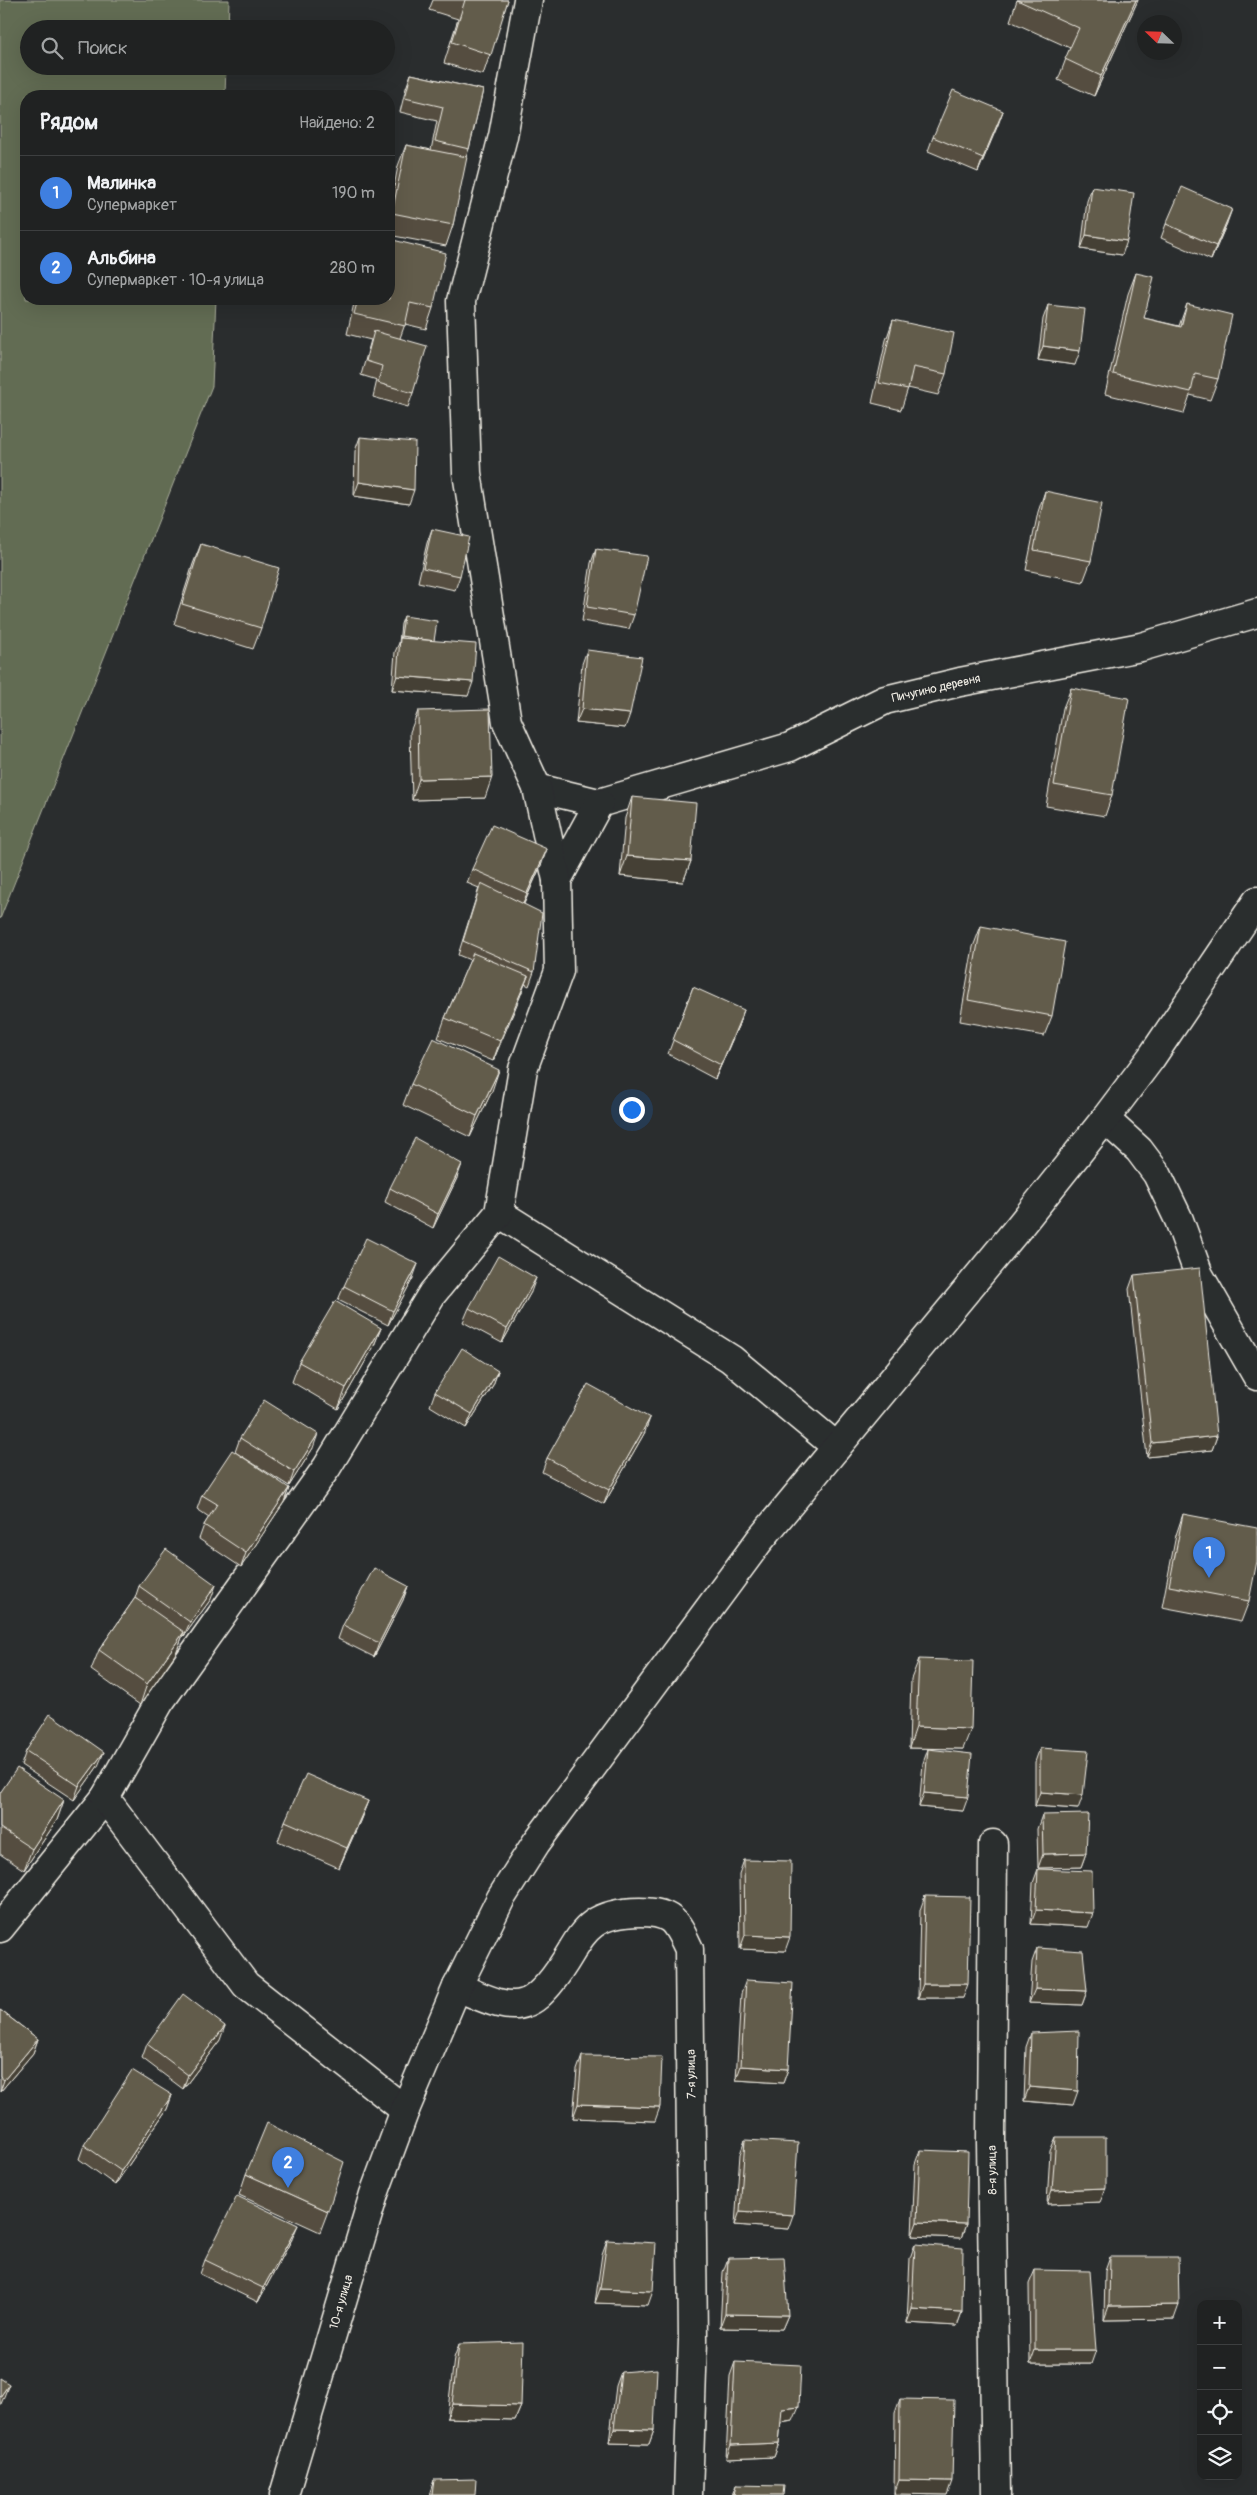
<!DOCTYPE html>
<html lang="ru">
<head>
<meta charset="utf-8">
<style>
  :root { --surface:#202222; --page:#282a2a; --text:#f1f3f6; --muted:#a2a4a5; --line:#3d3f40; --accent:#0b8043 }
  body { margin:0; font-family:Pangolin,sans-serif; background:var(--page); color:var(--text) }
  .controls { position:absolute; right:15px; bottom:15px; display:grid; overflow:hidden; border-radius:10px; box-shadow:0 5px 20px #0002 }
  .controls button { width:45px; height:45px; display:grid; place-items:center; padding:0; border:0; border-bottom:1px solid var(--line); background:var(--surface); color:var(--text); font:25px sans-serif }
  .compass { position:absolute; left:1137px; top:15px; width:45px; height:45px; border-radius:50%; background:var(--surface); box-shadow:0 5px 20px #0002; rotate:293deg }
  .you { position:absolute; left:631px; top:1109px; width:18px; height:18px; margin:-12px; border:4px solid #fff; border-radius:50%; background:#1a73e8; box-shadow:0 0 0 8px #1a73e833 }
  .badge { display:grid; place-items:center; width:32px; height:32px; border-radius:50%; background:var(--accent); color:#fff; font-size:16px; font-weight:700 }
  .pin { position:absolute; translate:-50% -41px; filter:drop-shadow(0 1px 2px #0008) }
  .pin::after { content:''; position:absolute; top:26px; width:18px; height:15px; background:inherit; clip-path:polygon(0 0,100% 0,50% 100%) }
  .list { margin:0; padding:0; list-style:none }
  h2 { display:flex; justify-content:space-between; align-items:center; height:65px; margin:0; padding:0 20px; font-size:21px }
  h2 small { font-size:16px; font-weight:400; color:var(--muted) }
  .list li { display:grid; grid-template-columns:32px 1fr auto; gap:15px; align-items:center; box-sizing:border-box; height:75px; padding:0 20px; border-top:1px solid var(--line) }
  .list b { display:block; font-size:19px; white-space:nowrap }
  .list p { margin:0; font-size:16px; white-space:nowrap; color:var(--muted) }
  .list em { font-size:16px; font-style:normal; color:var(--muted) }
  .icon { flex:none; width:28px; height:28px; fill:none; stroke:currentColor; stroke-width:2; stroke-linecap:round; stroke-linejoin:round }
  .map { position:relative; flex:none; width:1257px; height:2495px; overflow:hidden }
  .search { position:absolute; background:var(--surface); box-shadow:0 5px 20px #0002; left:20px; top:20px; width:375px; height:55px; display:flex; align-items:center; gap:12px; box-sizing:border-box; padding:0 18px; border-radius:28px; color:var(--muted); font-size:19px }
  .panel { position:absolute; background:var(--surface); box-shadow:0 5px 20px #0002; left:20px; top:90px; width:375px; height:215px; border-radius:20px }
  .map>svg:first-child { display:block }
  .green { fill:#626c52; stroke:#abae9d }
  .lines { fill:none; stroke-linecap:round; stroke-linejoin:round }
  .minor-casing { stroke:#f4f1e8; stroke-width:31 }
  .minor { stroke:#2a2d2e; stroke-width:28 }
  .wall { fill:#544e40; stroke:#f4f1e8 }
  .shaded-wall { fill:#454034; stroke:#f4f1e8 }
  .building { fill:#625b4b; stroke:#f4f1e8 }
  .labels { text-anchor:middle; stroke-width:4; stroke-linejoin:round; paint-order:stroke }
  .street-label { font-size:12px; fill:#f4f1e8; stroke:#2a2d2e }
</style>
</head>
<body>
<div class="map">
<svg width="1257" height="2495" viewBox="0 0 1257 2495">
  <rect width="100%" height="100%" fill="#2a2d2e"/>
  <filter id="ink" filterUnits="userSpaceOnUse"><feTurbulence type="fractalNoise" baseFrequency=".02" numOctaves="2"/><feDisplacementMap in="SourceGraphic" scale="10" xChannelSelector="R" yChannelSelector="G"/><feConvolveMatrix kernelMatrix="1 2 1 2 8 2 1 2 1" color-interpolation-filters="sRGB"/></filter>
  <g filter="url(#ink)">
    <!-- green -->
    <polygon class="green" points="0,0 229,0 228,29 29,29 29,66 226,66 225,96 26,96 26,299 216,299 212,386 0,919"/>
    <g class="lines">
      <!-- minor casing -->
      <g class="minor-casing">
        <g id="minor">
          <polyline points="537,788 599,803 790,747 885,700 960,682 1141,647 1257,613"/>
          <polyline points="557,880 599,803"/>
          <polyline points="1105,1119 1139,1150 1157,1174 1179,1220 1199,1275 1257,1376"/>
          <polyline points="499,1213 731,1359 837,1447"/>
          <polyline points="993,1844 991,2141 996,2495"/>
          <polyline points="0,1928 105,1798"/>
          <path d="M 457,1987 C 476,1994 505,2011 525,2003 C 535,2000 542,1992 549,1984 C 583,1944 576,1913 640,1912 C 673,1912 676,1922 689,1949 L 693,2340 L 688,2495"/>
          <polyline points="405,2110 246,1985 105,1798 159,1703 327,1467 432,1294 499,1213 523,1069 559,971 557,880 537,788 507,722 467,473 461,301 503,136 528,0"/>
          <polyline points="284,2495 374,2194 405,2110 457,1987 501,1898 536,1843 759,1541 1019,1227 1105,1119 1151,1058 1257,901"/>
        </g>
      </g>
      <!-- minor -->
      <use href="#minor" class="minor"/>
    </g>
    <!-- wall -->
    <g class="wall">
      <polygon points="433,0 508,0 483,75 444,63 458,19 429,10"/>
      <polygon points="1017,0 1138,0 1094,96 1058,80 1070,48 1010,21"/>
      <polygon points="411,74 483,90 469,149 466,157 453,225 446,246 389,235 389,213 398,166 406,145 431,150 437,121 400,112 406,88"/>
      <polygon points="1003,111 978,172 928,151 933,137"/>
      <polygon points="1092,187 1122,255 1081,249 1087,201"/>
      <polygon points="1227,223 1211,260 1161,238 1166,224"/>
      <polygon points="389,239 433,308 426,329 405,324 400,338 413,393 408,407 373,397 377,380 361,375 371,340 347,334 355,299 389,299"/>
      <polygon points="1136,273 1144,318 1179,326 1187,304 1218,379 1210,400 1190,395 1184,413 1105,394 1128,294"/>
      <polygon points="1048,305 1075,365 1038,360 1043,319"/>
      <polygon points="893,320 946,374 938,395 908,388 901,410 872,403 886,340"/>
      <polygon points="360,437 409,504 354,496 355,451"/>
      <polygon points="1045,491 1091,561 1083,582 1026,570 1038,512"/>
      <polygon points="432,529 460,576 455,590 418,582 427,543"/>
      <polygon points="201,544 261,628 253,649 174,624 193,564"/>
      <polygon points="596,549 634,615 629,629 582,621 591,563"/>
      <polygon points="404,616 434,641 468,696 392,690 395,652 399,643 401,624"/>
      <polygon points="587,650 625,728 576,723 582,664"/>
      <polygon points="1071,688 1112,795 1105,816 1046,806 1063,708"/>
      <polygon points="418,711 485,798 412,800 410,732"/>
      <polygon points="632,797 691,861 683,882 620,876 625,818"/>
      <polygon points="542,863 524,904 534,972 529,986 525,984 493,1061 438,1038 445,1018 470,960 458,955 479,888 467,883 472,869"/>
      <polygon points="981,926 1052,1016 1044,1036 960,1021 973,947"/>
      <polygon points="693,987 739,1024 715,1079 668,1054"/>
      <polygon points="411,1084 492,1091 470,1137 403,1105"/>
      <polygon points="457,1178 433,1228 385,1202 390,1188"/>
      <polygon points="1134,1275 1217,1436 1212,1450 1147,1457 1129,1289"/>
      <polygon points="413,1278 388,1325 338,1300 344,1286"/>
      <polygon points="531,1292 502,1343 463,1322 469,1308"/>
      <polygon points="381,1328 373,1348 338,1409 292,1382 299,1362"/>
      <polygon points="498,1371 493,1385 466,1428 430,1406 435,1392"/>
      <polygon points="645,1432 604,1504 542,1472 547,1458"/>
      <polygon points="240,1438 313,1448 289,1486 235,1452"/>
      <polygon points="289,1488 284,1502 241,1567 199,1539 204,1525 209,1517 197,1509 202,1495"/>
      <polygon points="1183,1514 1249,1601 1241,1622 1162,1607 1176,1535"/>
      <polygon points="139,1586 211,1599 184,1636 183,1635 176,1653 140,1705 91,1670 99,1650 135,1598"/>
      <polygon points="408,1586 403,1600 374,1657 338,1639 343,1625"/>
      <polygon points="919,1659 963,1749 909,1748 911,1679"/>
      <polygon points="1040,1748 1078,1809 1035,1806 1035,1762"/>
      <polygon points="928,1749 963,1811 919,1807 923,1763"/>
      <polygon points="26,1751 98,1766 74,1800 21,1765"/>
      <polygon points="0,1793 64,1800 57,1820 24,1870 0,1854"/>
      <polygon points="368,1801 360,1821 339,1868 278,1841 285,1821"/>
      <polygon points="1042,1815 1086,1853 1081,1867 1038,1868 1037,1829"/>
      <polygon points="744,1860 785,1951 740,1949 739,1874"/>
      <polygon points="1038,1869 1088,1927 1031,1924 1033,1883"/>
      <polygon points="925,1896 963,1998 918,1998 920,1910"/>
      <polygon points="1037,1948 1087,1991 1082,2005 1029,2003 1032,1962"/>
      <polygon points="746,1980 788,2069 783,2083 736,2080 741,1994"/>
      <polygon points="0,2010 38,2039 33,2053 0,2092"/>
      <polygon points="1031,2033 1073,2105 1024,2101 1026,2047"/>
      <polygon points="220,2040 183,2089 142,2058 147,2044"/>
      <polygon points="582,2056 655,2121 573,2118 577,2070"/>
      <polygon points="172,2095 167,2109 115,2185 79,2159 84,2145"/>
      <polygon points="1056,2137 1100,2202 1047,2204 1050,2151"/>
      <polygon points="745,2140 788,2229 735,2225 740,2154"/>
      <polygon points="920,2150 966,2224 961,2238 912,2236 915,2164"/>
      <polygon points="246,2174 328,2211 320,2232 239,2195"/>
      <polygon points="292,2239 258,2302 200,2274 205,2260"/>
      <polygon points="607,2240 648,2305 595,2303 602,2254"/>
      <polygon points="915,2244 962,2312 957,2326 907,2323 910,2258"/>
      <polygon points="1110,2257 1174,2319 1104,2320 1105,2271"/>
      <polygon points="728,2258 788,2315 782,2329 720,2328 723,2272"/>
      <polygon points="1035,2270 1091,2364 1030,2364 1029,2284"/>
      <polygon points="459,2344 521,2406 515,2420 447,2418 454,2358"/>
      <polygon points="735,2362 793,2421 781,2423 779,2443 774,2457 726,2459 730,2376"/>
      <polygon points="621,2372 654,2430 649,2444 609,2443 616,2386"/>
      <polygon points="900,2399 947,2495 894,2494 895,2413"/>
      <polygon points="434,2480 475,2495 429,2495"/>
      <polygon points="736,2485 783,2495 732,2495"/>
    </g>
    <!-- shaded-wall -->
    <g class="shaded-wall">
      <polygon points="1136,0 1138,0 1094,96 1101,76"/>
      <polygon points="1003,111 998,125 978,172 983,158"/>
      <polygon points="1232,209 1227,223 1211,260 1216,246"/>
      <polygon points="1086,235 1127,241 1122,255 1081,249"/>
      <polygon points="1043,346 1080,351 1075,365 1038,360"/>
      <polygon points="359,482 414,490 409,504 354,496"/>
      <polygon points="401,636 434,641 400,638"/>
      <polygon points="397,676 473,682 468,696 392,690"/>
      <polygon points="582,709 630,714 625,728 576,723"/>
      <polygon points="492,777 485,798 412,800 419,779"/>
      <polygon points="547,849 542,863 522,907 527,893"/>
      <polygon points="627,856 691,861 683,882 620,876"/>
      <polygon points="528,976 520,997 493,1061 500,1041"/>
      <polygon points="744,1010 739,1024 715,1079 721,1065"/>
      <polygon points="499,1070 492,1091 470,1137 477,1116"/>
      <polygon points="462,1164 457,1178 433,1228 438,1214"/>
      <polygon points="418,1264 413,1278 388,1325 393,1311"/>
      <polygon points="536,1278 531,1292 502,1343 507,1329"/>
      <polygon points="381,1328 373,1348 338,1409 346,1388"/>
      <polygon points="498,1371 493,1385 466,1428 472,1414"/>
      <polygon points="650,1418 645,1432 604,1504 609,1490"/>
      <polygon points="318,1434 313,1448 289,1486 294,1472"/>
      <polygon points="1217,1436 1212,1450 1147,1457 1152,1443"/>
      <polygon points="289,1488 284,1502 241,1567 246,1553"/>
      <polygon points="216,1585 211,1599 184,1636 190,1622"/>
      <polygon points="408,1586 403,1600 374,1657 379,1643"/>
      <polygon points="184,1632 176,1653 140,1705 147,1684"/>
      <polygon points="916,1727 971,1729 963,1749 909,1748"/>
      <polygon points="104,1752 98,1766 74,1800 79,1786"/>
      <polygon points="1040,1792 1083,1795 1078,1809 1035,1806"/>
      <polygon points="924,1793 968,1797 963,1811 919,1807"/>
      <polygon points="64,1800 57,1820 24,1870 32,1849"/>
      <polygon points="368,1801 360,1821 339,1868 347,1848"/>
      <polygon points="1086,1853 1081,1867 1038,1868 1043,1854"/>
      <polygon points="1036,1910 1093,1913 1088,1927 1031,1924"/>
      <polygon points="745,1935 790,1937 785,1951 740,1949"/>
      <polygon points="923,1984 968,1984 963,1998 918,1998"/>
      <polygon points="1035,1989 1087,1991 1082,2005 1029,2003"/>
      <polygon points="225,2026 220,2040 183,2089 188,2075"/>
      <polygon points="38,2039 33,2053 0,2092 4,2080"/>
      <polygon points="741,2066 788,2069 783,2083 736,2080"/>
      <polygon points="1029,2087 1078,2091 1073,2105 1024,2101"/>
      <polygon points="172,2095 167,2109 115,2185 121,2171"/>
      <polygon points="578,2104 660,2107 655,2121 573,2118"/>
      <polygon points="1106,2188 1100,2202 1047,2204 1052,2190"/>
      <polygon points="740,2211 793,2215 788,2229 735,2225"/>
      <polygon points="917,2222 966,2224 961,2238 912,2236"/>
      <polygon points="298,2225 292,2239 258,2302 263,2288"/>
      <polygon points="600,2289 653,2291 648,2305 595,2303"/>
      <polygon points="1179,2305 1174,2319 1104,2320 1109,2306"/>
      <polygon points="912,2309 962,2312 957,2326 907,2323"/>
      <polygon points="725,2314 788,2315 782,2329 720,2328"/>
      <polygon points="1035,2350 1096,2350 1091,2364 1030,2364"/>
      <polygon points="9,2384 1,2404 0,2406 0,2397"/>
      <polygon points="452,2404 521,2406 515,2420 447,2418"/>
      <polygon points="799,2407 793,2421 777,2423 782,2409"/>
      <polygon points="614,2429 654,2430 649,2444 609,2443"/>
      <polygon points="779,2443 774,2457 726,2459 731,2445"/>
      <polygon points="899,2480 952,2481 947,2495 894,2494"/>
    </g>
    <!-- building -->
    <g class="building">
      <polygon points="465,0 508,0 491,55 452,42"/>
      <polygon points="1017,0 1136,0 1101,76 1065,59 1079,28"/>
      <polygon points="411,74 483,90 469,149 435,141 443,107 405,98"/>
      <polygon points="953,90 1003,111 983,158 933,137"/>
      <polygon points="406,145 467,157 453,225 392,213"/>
      <polygon points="1092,187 1134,193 1127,241 1086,235"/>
      <polygon points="1182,187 1232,209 1216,246 1166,224"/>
      <polygon points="389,239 446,253 433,308 410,303 405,326 354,314 358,299 389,299"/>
      <polygon points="1136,273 1154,277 1144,318 1181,327 1187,304 1232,315 1218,379 1195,374 1191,392 1113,374"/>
      <polygon points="1048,305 1085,309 1080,351 1043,346"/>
      <polygon points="893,320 954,333 946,374 913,367 908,389 879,383"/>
      <polygon points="374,331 427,346 413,393 378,383 382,366 366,361"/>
      <polygon points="360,437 415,442 414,490 359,482"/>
      <polygon points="1045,491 1102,503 1091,561 1034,550"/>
      <polygon points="432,529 469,537 460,576 423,568"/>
      <polygon points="201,544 279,568 261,628 182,604"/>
      <polygon points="596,549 647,556 634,615 587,607"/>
      <polygon points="404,616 437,621 434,641 401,636"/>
      <polygon points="400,638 476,644 473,682 397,676"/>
      <polygon points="587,650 642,657 630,714 582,709"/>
      <polygon points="1071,688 1129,698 1112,795 1054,785"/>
      <polygon points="490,709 492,777 419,779 418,711"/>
      <polygon points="632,797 696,803 691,861 627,856"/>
      <polygon points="492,825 547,849 527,893 472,869"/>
      <polygon points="481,883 542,913 534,972 463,941"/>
      <polygon points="981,926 1065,942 1052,1016 968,1000"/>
      <polygon points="473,953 528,976 500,1041 445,1018"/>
      <polygon points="693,987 744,1010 721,1065 673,1040"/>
      <polygon points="433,1038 499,1070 477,1116 411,1084"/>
      <polygon points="415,1138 462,1164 438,1214 390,1188"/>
      <polygon points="366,1238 418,1264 393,1311 344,1286"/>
      <polygon points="498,1256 536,1278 507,1329 469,1308"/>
      <polygon points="1200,1268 1217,1436 1152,1443 1134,1275"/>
      <polygon points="335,1301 381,1328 346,1388 299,1362"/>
      <polygon points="462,1348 498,1371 472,1414 435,1392"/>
      <polygon points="588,1384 650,1418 609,1490 547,1458"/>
      <polygon points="264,1400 318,1434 294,1472 240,1438"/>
      <polygon points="232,1450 289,1488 246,1553 204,1525 217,1504 202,1495"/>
      <polygon points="1183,1514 1257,1528 1257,1561 1249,1601 1169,1586"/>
      <polygon points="166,1549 216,1585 190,1622 139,1586"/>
      <polygon points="374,1568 408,1586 379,1643 343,1625"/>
      <polygon points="135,1598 184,1632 147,1684 99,1650"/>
      <polygon points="919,1659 973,1661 971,1729 916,1727"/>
      <polygon points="50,1714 104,1752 79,1786 26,1751"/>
      <polygon points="1040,1748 1088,1751 1083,1795 1040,1792"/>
      <polygon points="928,1749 972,1754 968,1797 924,1793"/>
      <polygon points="17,1768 64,1800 32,1849 0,1828 0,1793"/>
      <polygon points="306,1774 368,1801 347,1848 285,1821"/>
      <polygon points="1088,1814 1086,1853 1043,1854 1042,1815"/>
      <polygon points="744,1860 791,1861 790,1937 745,1935"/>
      <polygon points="1038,1869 1092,1871 1093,1913 1036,1910"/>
      <polygon points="925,1896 970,1897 968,1984 923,1984"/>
      <polygon points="1037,1948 1083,1951 1087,1991 1035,1989"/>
      <polygon points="746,1980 793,1983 788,2069 741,2066"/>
      <polygon points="183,1994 225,2026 188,2075 147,2044"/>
      <polygon points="0,2010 38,2039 4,2080 0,2077"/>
      <polygon points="1079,2031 1078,2091 1029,2087 1031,2033"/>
      <polygon points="582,2056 662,2057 660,2107 578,2104"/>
      <polygon points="132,2070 172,2095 121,2171 84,2145"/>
      <polygon points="267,2123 344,2162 328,2211 246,2174"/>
      <polygon points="1056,2137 1106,2137 1106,2188 1052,2190"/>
      <polygon points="745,2140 798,2143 793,2215 740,2211"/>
      <polygon points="920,2150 968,2152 966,2224 917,2222"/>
      <polygon points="237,2196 298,2225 263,2288 205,2260"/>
      <polygon points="607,2240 656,2243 653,2291 600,2289"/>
      <polygon points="915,2244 963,2248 962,2312 912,2309"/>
      <polygon points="784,2257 788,2315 725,2314 728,2258"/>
      <polygon points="1110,2257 1178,2257 1179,2305 1109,2306"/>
      <polygon points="1035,2270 1090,2271 1096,2350 1035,2350"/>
      <polygon points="523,2342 521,2406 452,2404 459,2344"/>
      <polygon points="735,2362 801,2365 799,2407 782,2409 779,2443 731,2445"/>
      <polygon points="657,2369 654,2430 614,2429 621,2372"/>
      <polygon points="0,2378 9,2384 0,2397"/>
      <polygon points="900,2399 954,2400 952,2481 899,2480"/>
      <polygon points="476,2479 475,2495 432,2495 434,2480"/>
      <polygon points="736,2485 784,2486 783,2495 734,2495"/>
    </g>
  </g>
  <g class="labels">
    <!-- street labels -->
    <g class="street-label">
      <text transform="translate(936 688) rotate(-13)" y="4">Пичугино деревня</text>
      <text transform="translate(691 2074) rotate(-91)" y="4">7-я улица</text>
      <text transform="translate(992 2170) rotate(-91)" y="4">8-я улица</text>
      <text transform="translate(341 2302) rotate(-74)" y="4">10-я улица</text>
    </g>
  </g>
</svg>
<div class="controls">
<button>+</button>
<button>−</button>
<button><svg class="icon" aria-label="locate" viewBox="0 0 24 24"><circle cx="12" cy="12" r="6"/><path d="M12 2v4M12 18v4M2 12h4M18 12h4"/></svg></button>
<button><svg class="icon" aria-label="layers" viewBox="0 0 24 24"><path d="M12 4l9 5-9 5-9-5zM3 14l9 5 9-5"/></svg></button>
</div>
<svg class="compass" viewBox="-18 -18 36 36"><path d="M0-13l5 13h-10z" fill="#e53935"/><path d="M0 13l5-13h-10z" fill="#a2a4a5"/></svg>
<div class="you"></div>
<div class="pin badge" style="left:1209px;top:1578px;background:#3f7fe0">1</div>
<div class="pin badge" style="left:288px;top:2188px;background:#3f7fe0">2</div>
<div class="search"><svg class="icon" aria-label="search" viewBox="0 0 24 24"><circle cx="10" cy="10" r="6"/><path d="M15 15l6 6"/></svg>Поиск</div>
<section class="panel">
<h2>Рядом<small>Найдено: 2</small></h2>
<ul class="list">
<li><span class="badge" style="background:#3f7fe0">1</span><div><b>Малинка</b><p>Супермаркет</p></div><em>190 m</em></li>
<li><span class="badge" style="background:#3f7fe0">2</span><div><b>Альбина</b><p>Супермаркет · 10-я улица</p></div><em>280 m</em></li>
</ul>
</section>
</div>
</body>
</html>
